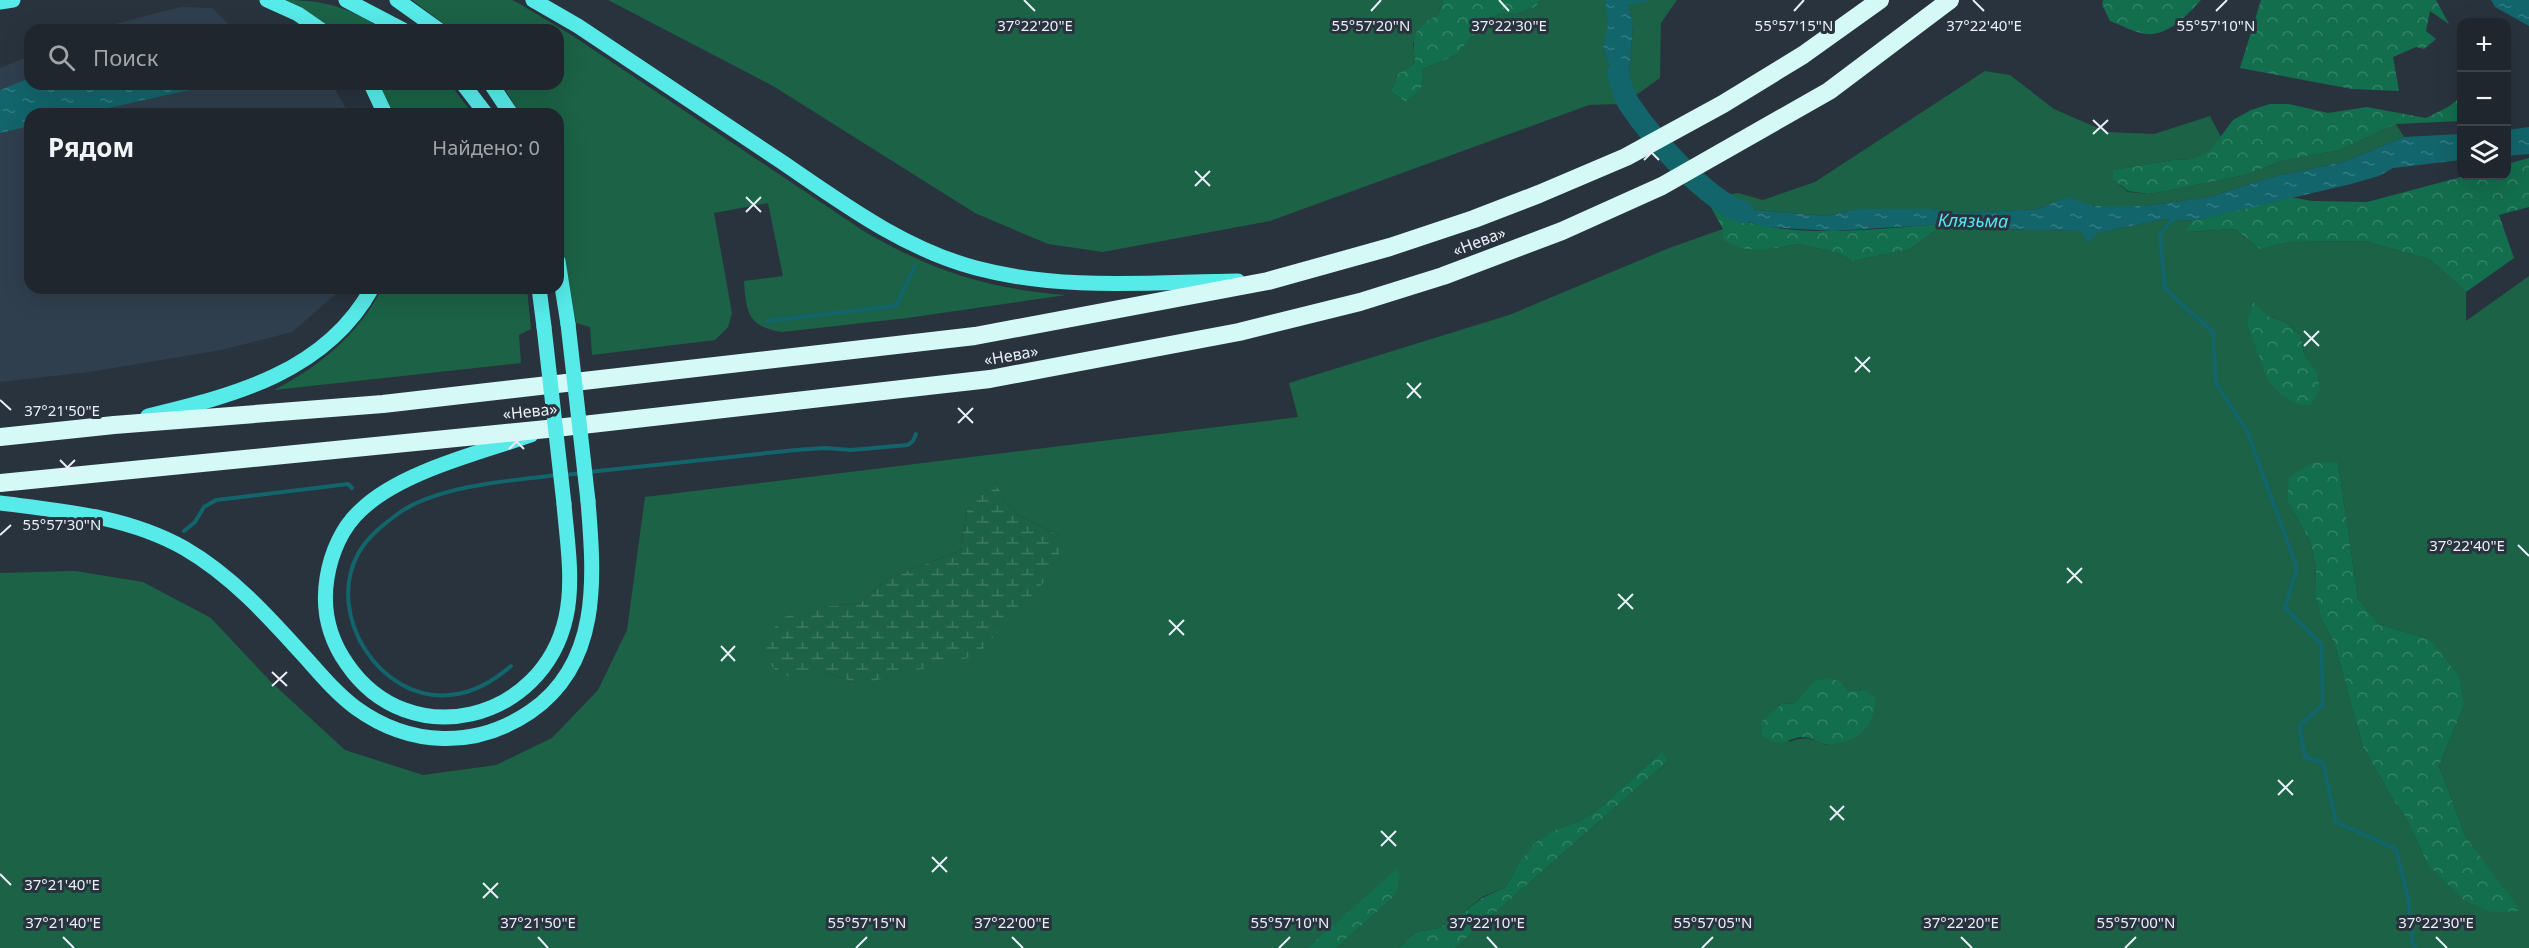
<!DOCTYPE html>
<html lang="ru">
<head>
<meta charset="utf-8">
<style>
  :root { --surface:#1f262e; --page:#272e36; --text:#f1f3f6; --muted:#a1a5aa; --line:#3c434a }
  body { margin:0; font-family:"Noto Sans",sans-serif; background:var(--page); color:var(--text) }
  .controls { position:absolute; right:18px; top:18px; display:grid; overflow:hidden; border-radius:12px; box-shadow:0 6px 24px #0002 }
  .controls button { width:54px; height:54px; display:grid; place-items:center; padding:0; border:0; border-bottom:2px solid var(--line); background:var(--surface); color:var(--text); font:30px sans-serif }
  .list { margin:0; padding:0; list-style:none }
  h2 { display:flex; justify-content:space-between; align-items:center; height:78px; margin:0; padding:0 24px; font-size:26px }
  h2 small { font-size:20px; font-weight:400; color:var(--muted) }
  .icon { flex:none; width:33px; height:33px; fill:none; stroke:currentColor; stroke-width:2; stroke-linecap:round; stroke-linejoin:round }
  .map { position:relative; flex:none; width:2529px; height:948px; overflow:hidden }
  .search { position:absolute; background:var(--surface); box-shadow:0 6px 24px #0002; left:24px; top:24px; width:540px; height:66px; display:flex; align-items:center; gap:15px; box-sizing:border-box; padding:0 21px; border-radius:18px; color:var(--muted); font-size:22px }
  .panel { position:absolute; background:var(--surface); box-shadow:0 6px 24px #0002; left:24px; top:108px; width:540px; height:186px; border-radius:18px }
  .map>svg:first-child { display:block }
  .built { fill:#303f4e }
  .green { fill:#1b6246; fill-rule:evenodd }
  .forest { fill:url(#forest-crowns) }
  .wetland { fill:url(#wetland-marsh) }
  .water { fill:url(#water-ripples) }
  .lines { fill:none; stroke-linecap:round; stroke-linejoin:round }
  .stream { stroke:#12656b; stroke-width:4 }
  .river { stroke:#12656b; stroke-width:22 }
  .primary { stroke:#56eae9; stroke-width:15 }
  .motorway { stroke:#d5f9f7; stroke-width:18 }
  .primary-bridge { stroke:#56eae9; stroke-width:15 }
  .ticks { fill:none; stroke:#e9eff7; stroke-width:2 }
  .labels { text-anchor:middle; stroke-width:6; stroke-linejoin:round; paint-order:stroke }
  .street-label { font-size:16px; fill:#e9eff7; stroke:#29333e }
  .water-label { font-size:18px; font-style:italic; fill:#56e6f2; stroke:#29333e }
  .ticks-label { font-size:15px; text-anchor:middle; fill:#e9eff7; stroke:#29333e; stroke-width:6; stroke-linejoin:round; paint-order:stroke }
</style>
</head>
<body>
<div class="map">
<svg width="2529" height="948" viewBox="0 0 2529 948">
  <defs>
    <pattern id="forest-crowns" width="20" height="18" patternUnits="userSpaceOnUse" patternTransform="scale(1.5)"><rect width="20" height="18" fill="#126e4d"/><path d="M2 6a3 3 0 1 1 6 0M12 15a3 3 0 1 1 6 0" fill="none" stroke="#348367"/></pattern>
    <pattern id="wetland-marsh" width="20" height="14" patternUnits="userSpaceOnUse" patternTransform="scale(1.5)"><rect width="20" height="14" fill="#1b6246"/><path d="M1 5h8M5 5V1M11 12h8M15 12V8" fill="none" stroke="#3c7961"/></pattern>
    <pattern id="water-ripples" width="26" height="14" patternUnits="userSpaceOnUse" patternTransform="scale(1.5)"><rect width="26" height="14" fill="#12656b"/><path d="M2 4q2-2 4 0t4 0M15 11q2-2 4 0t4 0" fill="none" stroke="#347b81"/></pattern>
  </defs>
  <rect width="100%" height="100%" fill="#29333e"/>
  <!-- built -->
  <g class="built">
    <polygon points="180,7 212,8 235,30 92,30"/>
    <polygon points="30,56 30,84 332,84 349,114 30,114 30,288 343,288 292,332 221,350 89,372 0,382 0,68"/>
  </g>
  <!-- green -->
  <g class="green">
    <path d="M 286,0 C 326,0 350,8 384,30 L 333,30 L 303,8 Z"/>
    <path d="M 412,0 L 512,0 L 520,4 L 573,36 L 862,230 C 930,270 987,289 1066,295 L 907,318 L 782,332 C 748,327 746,312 744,281 L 783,276 L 768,203 L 714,213 L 732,313 L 728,327 L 715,340 L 592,355 L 590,327 L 576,323 L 558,219 L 558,114 L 520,114 L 502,84 L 558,84 L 558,30 L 452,30 Z"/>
    <polygon points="608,0 1443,0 1438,15 1413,43 1415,63 1398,74 1391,92 1406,102 1420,88 1423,69 1458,54 1470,38 1499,13 1519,13 1536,7 1540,0 1605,0 1609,25 1603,46 1620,104 1589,105 1270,221 1103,252 1048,244 975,213 773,86"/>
    <polygon points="1627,0 1677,0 1661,23 1660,78 1632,98 1629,77 1633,25"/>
    <polygon points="1985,71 2010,75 2054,109 2107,132 2154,134 2210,116 2221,137 2210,152 2192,159 2173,160 2114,170 2113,180 2128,192 2148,194 2167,191 2245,175 2282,161 2340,150 2396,124 2404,137 2343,162 2272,177 2209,197 2145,206 2094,206 2067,198 2038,209 1965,213 1929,209 1857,209 1827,216 1755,210 1737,206 1724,196 1738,193 1763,200 1815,182"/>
    <polygon points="379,84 450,84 473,114 393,114"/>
    <path d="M 2164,219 L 2193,221 L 2186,232 L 2235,229 L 2260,249 L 2290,242 L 2364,241 L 2429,259 L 2466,292 L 2466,321 L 2529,276 L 2529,948 L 1455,948 L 1669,760 L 1662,751 L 1601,807 L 1582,820 L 1557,829 L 1518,864 L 1506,887 L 1482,897 L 1462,914 L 1439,928 L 1415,932 L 1399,948 L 1336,948 L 1395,896 L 1397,870 L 1307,948 L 0,948 L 0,573 L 75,571 L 143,582 L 211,618 L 270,681 L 345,750 L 423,775 L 496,765 L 552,738 L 598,690 L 627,630 L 645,497 L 1298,417 L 1289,383 L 1509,315 L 1669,248 L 1723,229 L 1740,248 L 1760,251 L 1798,244 L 1835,252 L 1853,261 L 1910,249 L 1944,224 L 1997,229 L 2081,231 L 2088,242 L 2098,233 ZM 2268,316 L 2286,323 L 2301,336 L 2304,354 L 2316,370 ZM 2338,462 L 2358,599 L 2379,624 L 2429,639 L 2464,705 L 2439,766 L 2466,837 L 2520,911 L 2428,865 L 2405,816 L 2390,795 L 2363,747 L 2334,642 L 2321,619 L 2315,594 L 2316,567 L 2310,541 L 2287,501 ZM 993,482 L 1016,514 L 1062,537 L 860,684 L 822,671 L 822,607 L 860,603 L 889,578 L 960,551 L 967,511 ZM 1840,681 L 1848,691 L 1863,690 L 1826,745 C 1812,738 1804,736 1789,742 L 1782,704 L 1795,703 Z"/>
    <path d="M 382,288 L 527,288 L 531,329 L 519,335 L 521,363 L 274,390 C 319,367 359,334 382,288 Z"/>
  </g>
  <!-- forest -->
  <g class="forest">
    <path d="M 1443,0 L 1540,0 L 1536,7 L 1519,13 L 1499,13 L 1470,38 L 1458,54 L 1423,69 L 1421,88 L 1406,102 L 1391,92 L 1398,74 L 1415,63 C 1412,35 1413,29 1438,15 Z"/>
    <path d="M 2103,0 L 2201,0 C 2187,15 2169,36 2146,34 C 2135,33 2121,25 2110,21 L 2102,4 Z"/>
    <polygon points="2261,0 2436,0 2449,24 2430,11 2426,31 2436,39 2424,49 2416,47 2393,57 2399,91 2352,89 2240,68"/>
    <polygon points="2461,97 2461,121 2396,124 2340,150 2282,161 2245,175 2167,191 2148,194 2128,191 2113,180 2113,170 2173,160 2192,159 2210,151 2233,120 2251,110 2270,104 2289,104 2328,113 2367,107 2426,118 2448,107"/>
    <polygon points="2529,158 2529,207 2499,215 2514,258 2466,292 2429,259 2364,241 2290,242 2260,249 2235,229 2185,232 2193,221 2290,197 2312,201 2367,202 2465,176 2506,176 2507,164"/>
    <path d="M 1708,202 C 1715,207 1723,214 1732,217 C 1795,241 1877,228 1944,224 L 1910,249 L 1853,261 L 1835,252 L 1798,244 L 1760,251 L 1740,248 L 1723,240 L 1723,229 Z"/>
    <polygon points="2253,302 2268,316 2286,323 2301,336 2304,354 2316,370 2320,389 2311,405 2297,404 2280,394 2267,379 2247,323"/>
    <polygon points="2338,462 2358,599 2379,624 2429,639 2459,676 2464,705 2439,766 2466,837 2521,911 2492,912 2465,901 2428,865 2405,816 2390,795 2363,747 2334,642 2321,619 2315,594 2316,567 2310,541 2287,501 2289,477 2312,463"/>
    <path d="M 1826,678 L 1840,681 L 1848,691 L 1863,690 L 1875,697 C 1876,722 1864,738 1839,743 C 1834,743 1829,745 1825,744 C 1817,742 1811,737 1802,737 C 1782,739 1785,750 1762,736 L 1761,722 L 1782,704 L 1795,703 L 1814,682 Z"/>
    <polygon points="1662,751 1669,760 1455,948 1399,948 1415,932 1439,928 1462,914 1482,898 1506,887 1518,864 1535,843 1557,829 1582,820 1601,807"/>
    <polygon points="1397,869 1400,876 1395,896 1336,948 1307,948"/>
  </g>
  <!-- wetland -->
  <polygon class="wetland" points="993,481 1016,514 1062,537 1056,569 976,656 860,684 822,671 781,677 756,648 784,617 822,607 860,603 889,578 960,551 967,511"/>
  <!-- water -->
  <g class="water">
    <polygon points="1605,0 1627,0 1633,25 1629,77 1632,98 1620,104 1603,46 1608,25"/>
    <polygon points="2491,0 2529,0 2529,26 2495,7"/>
    <polygon points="30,78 30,84 217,84 81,114 30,114 30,126 0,133 0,90"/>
    <polygon points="2529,127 2529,154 2507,156 2507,130"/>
    <polygon points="2461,134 2461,160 2393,168 2379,176 2351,184 2193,221 2164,219 2098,233 2088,243 2081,231 1997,229 1944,224 1834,231 1765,227 1729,216 1708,202 1724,196 1737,206 1755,210 1827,216 1857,209 1929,209 1965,213 2038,209 2067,197 2094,206 2145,206 2209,197 2272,177 2343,162 2404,137"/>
  </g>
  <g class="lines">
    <!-- stream -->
    <g class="stream">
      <polyline points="1625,3 1645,0"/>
      <polyline points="2175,217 2160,234 2165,289 2213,332 2216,383 2247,431 2297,568 2285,608 2321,644 2323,705 2299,726 2305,757 2323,763 2336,822 2396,849 2408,897 2413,945 2416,948"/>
      <polyline points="768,321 896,306 915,266"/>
      <polyline points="589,472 796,450 825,448 851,450 908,445 913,441 916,434"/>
      <polyline points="566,475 582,473"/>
      <polyline points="184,531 195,522 204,507 216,500 348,484 352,488"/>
      <path d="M 511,666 C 493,681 474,693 450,695 C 380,702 325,615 358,554 C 367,537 384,524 399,513 C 437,486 512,480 558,475"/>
    </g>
    <!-- river -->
    <path class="river" d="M 1618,73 C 1621,83 1623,95 1629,104 C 1651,137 1706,200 1743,212"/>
    <!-- primary -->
    <g class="primary">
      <polyline points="267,0 298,14 321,30"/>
      <polyline points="346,0 403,30"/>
      <polyline points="397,0 439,30"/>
      <path d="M 533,0 L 578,26 C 646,72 714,117 782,162 C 842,203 904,249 976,268 C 1062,291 1150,282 1238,281"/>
      <polyline points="0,2 13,0"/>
      <polyline points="371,84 385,114"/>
      <polyline points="463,84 486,114"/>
      <polyline points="491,84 511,114"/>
      <polyline points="558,261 568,324"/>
      <polyline points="539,288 544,327"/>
      <path d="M 148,416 C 235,395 326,372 372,288"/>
      <path d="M 531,435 C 479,453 400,472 361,510 C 342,527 331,553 327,578 C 322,609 328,637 347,664 C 409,755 543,722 566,617 C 574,580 567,541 564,504"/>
      <path d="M 0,503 C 63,511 127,516 184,548 C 231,575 269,617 305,657 C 321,675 337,694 356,708 C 410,747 475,749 530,712 C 602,663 594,576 588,501"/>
    </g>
    <!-- motorway -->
    <g class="motorway">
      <polyline points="0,437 114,425 383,404 975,336 1268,281 1390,247 1474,219 1539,194 1626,157 1723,104 1803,55 1880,0"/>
      <polyline points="0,483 547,429 990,379 1239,332 1360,302 1443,276 1562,231 1662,186 1829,91 1950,0"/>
    </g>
    <!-- primary-bridge -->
    <g class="primary-bridge">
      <polyline points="568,324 588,501"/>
      <polyline points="544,327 564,504"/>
    </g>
  </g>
  <!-- ticks -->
  <path class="ticks" d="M 1024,0 L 1035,11M 1499,0 L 1509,11M 1973,0 L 1984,11M 1371,11 L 1381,0M 1794,11 L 1804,0M 2216,11 L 2227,0M 2093,120 L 2108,134M 2093,134 L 2108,120M 1644,145 L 1659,160M 1644,160 L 1659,145M 1195,171 L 1210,186M 1195,186 L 1210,171M 746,197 L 761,212M 746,212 L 761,197M 2304,331 L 2319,346M 2304,346 L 2319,331M 1855,357 L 1870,372M 1855,372 L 1870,357M 1407,383 L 1421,398M 1407,398 L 1421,383M 0,400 L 11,410M 958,408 L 973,423M 958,423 L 973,408M 509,434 L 524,449M 509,449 L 524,434M 60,460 L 75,475M 60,475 L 75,460M 0,535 L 11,525M 2518,545 L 2529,556M 2067,568 L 2082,583M 2067,583 L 2082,568M 1618,594 L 1633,609M 1618,609 L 1633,594M 1169,620 L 1184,635M 1169,635 L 1184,620M 721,646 L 735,661M 721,661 L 735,646M 272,672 L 287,686M 272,686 L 287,672M 2278,780 L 2293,795M 2278,795 L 2293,780M 1830,806 L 1844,820M 1830,820 L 1844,806M 1381,831 L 1396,846M 1381,846 L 1396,831M 932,857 L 947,872M 932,872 L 947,857M 0,874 L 11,885M 483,883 L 498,898M 483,898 L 498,883M 63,937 L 74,948M 538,937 L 548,948M 1012,937 L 1023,948M 1487,937 L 1497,948M 1961,937 L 1972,948M 2436,937 L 2447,948M 856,948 L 867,937M 1279,948 L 1290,937M 1702,948 L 1713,937M 2125,948 L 2136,937"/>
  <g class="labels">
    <!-- street labels -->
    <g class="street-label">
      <text transform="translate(1479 241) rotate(-21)" y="6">«Нева»</text>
      <text transform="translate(1011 355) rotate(-10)" y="6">«Нева»</text>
      <text transform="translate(530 411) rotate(-6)" y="6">«Нева»</text>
    </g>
    <!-- water labels -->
    <g class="water-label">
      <text transform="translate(1973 221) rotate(1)" y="6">Клязьма</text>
    </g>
  </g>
  <g class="ticks-label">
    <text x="1035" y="31">37°22'20"E</text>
    <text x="1371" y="31">55°57'20"N</text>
    <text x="1509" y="31">37°22'30"E</text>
    <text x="1794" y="31">55°57'15"N</text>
    <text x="1984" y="31">37°22'40"E</text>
    <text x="2216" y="31">55°57'10"N</text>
    <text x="62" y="416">37°21'50"E</text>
    <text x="62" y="530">55°57'30"N</text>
    <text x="2467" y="551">37°22'40"E</text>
    <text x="62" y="890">37°21'40"E</text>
    <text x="867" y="928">55°57'15"N</text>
    <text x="1290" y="928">55°57'10"N</text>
    <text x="1713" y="928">55°57'05"N</text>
    <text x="2136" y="928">55°57'00"N</text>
    <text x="63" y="928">37°21'40"E</text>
    <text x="538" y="928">37°21'50"E</text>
    <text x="1012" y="928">37°22'00"E</text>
    <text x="1487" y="928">37°22'10"E</text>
    <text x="1961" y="928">37°22'20"E</text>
    <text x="2436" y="928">37°22'30"E</text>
  </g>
</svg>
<div class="controls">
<button>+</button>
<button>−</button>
<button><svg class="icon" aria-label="layers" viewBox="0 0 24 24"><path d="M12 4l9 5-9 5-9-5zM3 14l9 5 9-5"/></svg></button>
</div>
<div class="search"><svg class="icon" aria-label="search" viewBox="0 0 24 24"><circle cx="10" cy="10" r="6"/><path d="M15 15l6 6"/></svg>Поиск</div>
<section class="panel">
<h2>Рядом<small>Найдено: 0</small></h2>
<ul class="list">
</ul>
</section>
</div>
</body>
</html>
